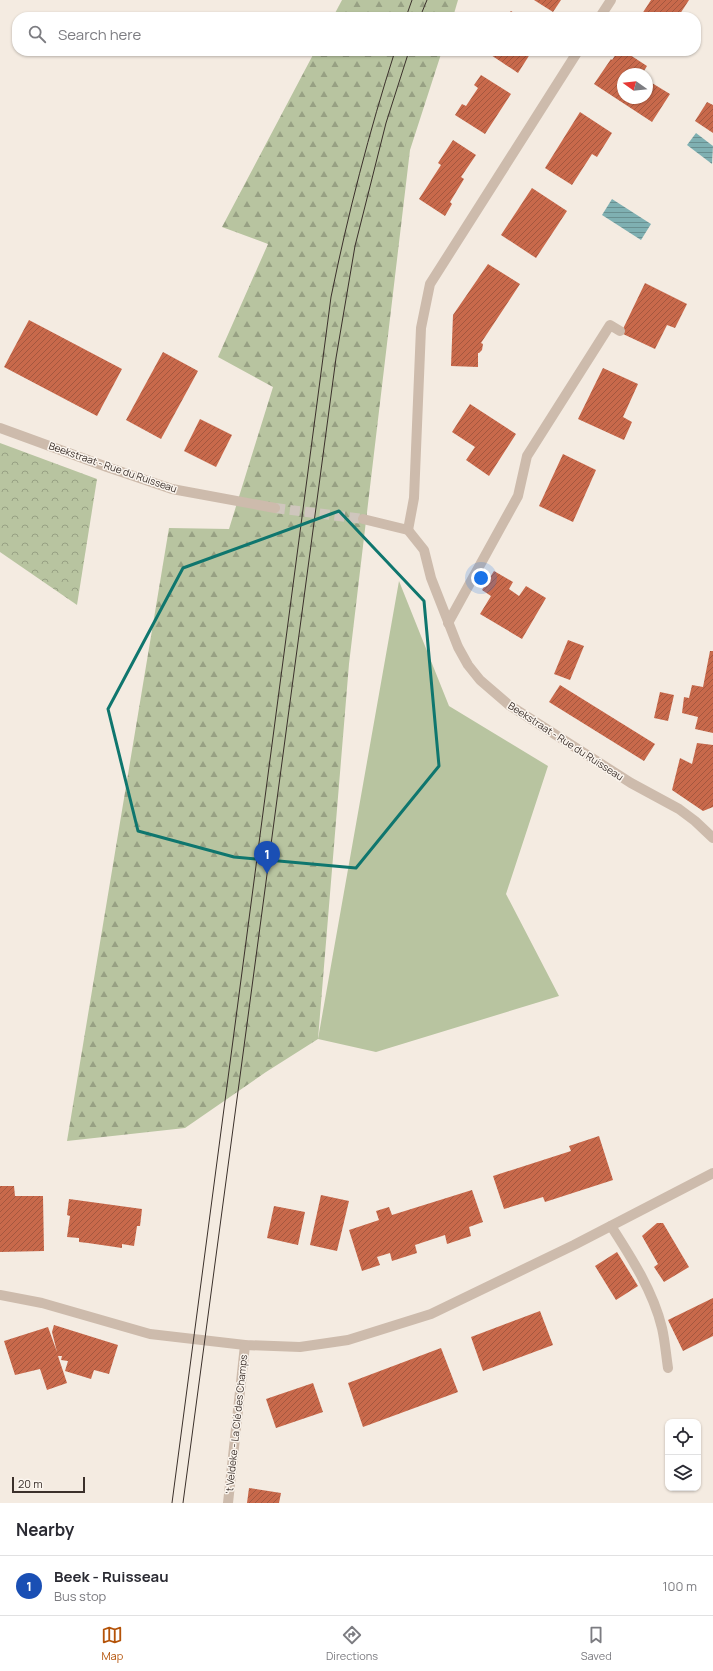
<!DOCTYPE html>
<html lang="en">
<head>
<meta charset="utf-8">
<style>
  :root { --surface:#fff; --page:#f7f7f7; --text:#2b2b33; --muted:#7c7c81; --line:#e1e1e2; --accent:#b45309 }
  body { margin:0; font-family:Manrope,sans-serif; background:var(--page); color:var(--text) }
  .controls { position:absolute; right:12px; bottom:12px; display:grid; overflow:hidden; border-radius:8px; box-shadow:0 1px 3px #0004 }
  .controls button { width:36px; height:36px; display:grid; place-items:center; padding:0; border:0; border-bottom:1px solid var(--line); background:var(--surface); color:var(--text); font:20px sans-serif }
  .compass { position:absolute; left:617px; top:68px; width:36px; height:36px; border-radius:50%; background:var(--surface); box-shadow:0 1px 3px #0004; rotate:285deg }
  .scale { position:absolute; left:12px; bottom:10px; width:73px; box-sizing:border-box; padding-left:4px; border:2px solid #3b302b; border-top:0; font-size:11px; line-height:14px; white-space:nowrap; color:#3b302b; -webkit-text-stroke:3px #fbf5ee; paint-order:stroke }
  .you { position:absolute; left:481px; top:578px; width:14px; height:14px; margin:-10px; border:3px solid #fff; border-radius:50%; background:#1a73e8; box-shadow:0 0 0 6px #1a73e833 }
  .badge { display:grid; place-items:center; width:26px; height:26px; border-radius:50%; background:var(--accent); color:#fff; font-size:13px; font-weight:700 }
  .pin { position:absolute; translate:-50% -33px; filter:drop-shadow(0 1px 2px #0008) }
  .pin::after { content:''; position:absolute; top:21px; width:14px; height:12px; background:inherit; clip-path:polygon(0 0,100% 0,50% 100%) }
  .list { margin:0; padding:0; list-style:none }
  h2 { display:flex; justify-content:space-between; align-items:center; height:52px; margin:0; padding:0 16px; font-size:17px }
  h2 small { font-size:13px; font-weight:400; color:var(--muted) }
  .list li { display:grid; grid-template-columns:26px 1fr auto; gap:12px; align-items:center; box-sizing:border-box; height:60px; padding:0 16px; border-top:1px solid var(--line) }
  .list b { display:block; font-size:15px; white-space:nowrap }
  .list p { margin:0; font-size:13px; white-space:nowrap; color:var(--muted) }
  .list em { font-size:13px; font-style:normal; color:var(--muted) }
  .icon { flex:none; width:22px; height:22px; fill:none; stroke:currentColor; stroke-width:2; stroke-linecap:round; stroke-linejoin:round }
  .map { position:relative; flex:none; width:713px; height:1503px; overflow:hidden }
  .search { position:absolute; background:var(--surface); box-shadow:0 1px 3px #0004; left:12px; right:12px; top:12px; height:44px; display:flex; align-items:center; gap:10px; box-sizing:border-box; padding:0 14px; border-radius:16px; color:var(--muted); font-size:15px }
  .sheet { height:112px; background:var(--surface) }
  nav { display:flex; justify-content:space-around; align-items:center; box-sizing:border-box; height:56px; border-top:1px solid var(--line); background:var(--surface); font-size:11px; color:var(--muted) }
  nav a { display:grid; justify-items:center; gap:2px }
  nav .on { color:var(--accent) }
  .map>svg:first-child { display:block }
  .grass { fill:#b8c4a0 }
  .forest { fill:url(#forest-firs) }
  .park { fill:url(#park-crowns) }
  .water { fill:url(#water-rules) }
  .building { fill:url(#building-hatch) }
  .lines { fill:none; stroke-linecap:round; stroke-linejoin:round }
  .minor-tunnel { stroke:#cfc6bd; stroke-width:10; stroke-dasharray:10 5; stroke-linecap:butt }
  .minor { stroke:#cdbbac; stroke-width:10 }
  .tram { stroke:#3b302b; stroke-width:1 }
  .marked { fill:none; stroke:#0f766e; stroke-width:3; stroke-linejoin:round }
  .labels { text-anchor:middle; stroke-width:3; stroke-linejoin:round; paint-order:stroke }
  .street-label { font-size:10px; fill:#3b302b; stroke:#fbf5ee }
</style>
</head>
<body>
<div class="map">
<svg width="713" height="1503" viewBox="0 0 713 1503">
  <defs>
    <pattern id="forest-firs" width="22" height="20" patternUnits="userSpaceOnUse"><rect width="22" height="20" fill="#b8c4a0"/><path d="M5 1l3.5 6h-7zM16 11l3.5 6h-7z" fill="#97a083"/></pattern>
    <pattern id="park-crowns" width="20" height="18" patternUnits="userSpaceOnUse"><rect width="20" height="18" fill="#b8c4a0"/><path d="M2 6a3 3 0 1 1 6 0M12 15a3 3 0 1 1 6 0" fill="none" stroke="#97a083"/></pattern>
    <pattern id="water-rules" width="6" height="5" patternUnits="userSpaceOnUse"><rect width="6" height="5" fill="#7fb0b2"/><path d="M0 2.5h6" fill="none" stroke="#699091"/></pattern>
    <pattern id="building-hatch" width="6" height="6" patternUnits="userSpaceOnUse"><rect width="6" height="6" fill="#c8694b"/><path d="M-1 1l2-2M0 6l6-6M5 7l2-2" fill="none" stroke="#a4573f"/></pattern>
  </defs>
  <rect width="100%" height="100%" fill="#f4ebe1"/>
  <!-- grass -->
  <polygon class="grass" points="399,581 449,706 548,766 506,894 559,996 376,1052 318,1039"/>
  <!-- forest -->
  <g class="forest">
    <polygon points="342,0 458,0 453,17 333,17"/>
    <polygon points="315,51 442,51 410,150 349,664 318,1039 266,1072 185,1128 67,1141 169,528 229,529 273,387 218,357 268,244 222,227"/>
  </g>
  <!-- park -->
  <polygon class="park" points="0,443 97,479 77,605 0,552"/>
  <!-- water -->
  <g class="water">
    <polygon points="696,133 713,146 712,164 687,145"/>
    <polygon points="612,199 651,224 641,240 602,215"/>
  </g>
  <!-- building -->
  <g class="building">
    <polygon points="534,0 561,0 553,12"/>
    <polygon points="651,0 689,0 678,17 640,17"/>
    <polygon points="511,11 520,17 506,17"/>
    <polygon points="485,51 532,51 518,73"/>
    <polygon points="618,51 624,51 647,66 642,74 623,74 623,98 647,98 647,80 670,94 652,122 594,84 611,59 612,60"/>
    <polygon points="481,75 511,94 485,134 455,115 462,104 466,106 478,88 474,85"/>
    <polygon points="707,102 713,105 713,133 695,121"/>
    <polygon points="580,112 612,133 597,157 592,154 572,185 545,168"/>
    <polygon points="453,140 476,155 461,177 464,179 450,202 452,204 445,216 419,199 441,165 438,163"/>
    <polygon points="532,188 567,211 536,258 501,235"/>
    <polygon points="488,264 520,284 481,343 483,344 482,350 479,353 478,353 478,367 451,366 453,315"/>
    <polygon points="645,283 687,304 675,328 667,325 655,349 621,333"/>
    <polygon points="29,320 122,369 97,416 4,367"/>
    <polygon points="163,352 198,371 161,439 126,420"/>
    <polygon points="603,368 638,384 623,417 632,422 624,440 578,419"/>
    <polygon points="470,404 516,434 489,476 466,460 475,447 452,432"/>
    <polygon points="200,419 232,435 216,467 184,451"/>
    <polygon points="563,454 596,470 573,522 539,506"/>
    <polygon points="494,571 513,582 509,589 519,596 526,586 546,598 522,639 480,614 491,596 482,590"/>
    <polygon points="568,640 584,646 570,680 554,674"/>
    <polygon points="710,651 713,651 713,733 695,729 698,717 682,713 684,697 689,698 692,685 703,687"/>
    <polygon points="560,685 655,744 644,761 549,702"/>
    <polygon points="660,692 674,695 668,721 654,718"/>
    <polygon points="697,743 713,745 713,807 703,811 672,790 680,758 692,764"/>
    <polygon points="599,1136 613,1180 545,1202 543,1197 504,1209 493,1176 571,1151 569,1146"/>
    <polygon points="0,1186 14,1186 15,1196 43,1196 44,1251 0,1252"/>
    <polygon points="472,1190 483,1222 469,1227 471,1236 447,1244 445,1235 415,1245 417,1253 392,1261 390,1253 377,1257 380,1265 362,1271 349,1230 379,1220 376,1211 389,1207 392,1215"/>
    <polygon points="321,1195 349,1201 337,1251 310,1245"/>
    <polygon points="69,1199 142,1209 140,1226 137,1226 134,1246 122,1244 122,1248 88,1243 79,1242 79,1238 67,1237 70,1216 67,1215"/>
    <polygon points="274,1206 305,1212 298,1245 267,1238"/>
    <polygon points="657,1223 663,1223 689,1267 664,1282 654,1267 658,1264 642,1236"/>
    <polygon points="617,1252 638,1286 616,1300 595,1266"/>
    <polygon points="713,1298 713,1336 683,1351 668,1320"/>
    <polygon points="540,1311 553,1345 483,1371 471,1337"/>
    <polygon points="54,1325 118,1345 109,1374 94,1370 91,1379 65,1371 68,1361 61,1360 62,1356 58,1356 67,1383 47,1390 40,1369 15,1375 4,1341 48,1327 57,1352 52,1332"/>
    <polygon points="441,1348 458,1392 363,1427 348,1383"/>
    <polygon points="313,1383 323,1412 276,1428 266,1399"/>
    <polygon points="249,1488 281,1493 279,1503 247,1503"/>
  </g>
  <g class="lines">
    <!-- minor-tunnel -->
    <polyline class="minor-tunnel" points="275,508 363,519"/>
    <!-- minor -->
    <g class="minor">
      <polyline points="600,17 611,0"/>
      <polyline points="0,428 107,467 172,489 275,508"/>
      <polyline points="363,519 408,530 424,550 431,578 458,647 468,665 480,680 509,705 631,783 679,809 695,821 713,838"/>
      <polyline points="408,530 414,498 421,328 430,284 578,51"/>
      <polyline points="448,623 518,496 527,456 610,325 620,331"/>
      <path d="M 611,1226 C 631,1257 653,1291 662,1328 C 665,1341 666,1355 668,1368"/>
      <polyline points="0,1295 42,1303 150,1334 245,1345 300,1347 348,1340 431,1314 574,1245 713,1173"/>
      <polyline points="228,1503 245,1345"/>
    </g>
    <!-- tram -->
    <g class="tram">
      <polyline points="406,17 412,0"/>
      <polyline points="420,17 427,0"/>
      <path d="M 172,1503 L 331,297 C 348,214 369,132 395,51"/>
      <polyline points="183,1503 336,358 355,246 386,123 409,51"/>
    </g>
  </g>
  <!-- marked area -->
  <path class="marked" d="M 339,511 L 424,601 L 439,766 L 356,868 L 234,857 L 138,831 L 108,709 L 183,568 Z"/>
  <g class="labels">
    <!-- street labels -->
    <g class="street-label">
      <text transform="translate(113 467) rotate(19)" y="4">Beekstraat - Rue du Ruisseau</text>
      <text transform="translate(566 741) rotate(33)" y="4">Beekstraat - Rue du Ruisseau</text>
      <text transform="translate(236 1424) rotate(-84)" y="4">'t Veldeke - La Clé des Champs</text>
    </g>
  </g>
</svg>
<div class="controls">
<button><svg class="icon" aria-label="locate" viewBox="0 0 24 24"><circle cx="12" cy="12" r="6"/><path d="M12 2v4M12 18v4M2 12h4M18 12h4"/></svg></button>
<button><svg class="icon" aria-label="layers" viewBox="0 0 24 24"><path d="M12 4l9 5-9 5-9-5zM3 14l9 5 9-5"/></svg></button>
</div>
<svg class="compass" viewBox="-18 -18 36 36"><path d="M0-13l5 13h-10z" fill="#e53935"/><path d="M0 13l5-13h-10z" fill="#7c7c81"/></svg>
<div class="scale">20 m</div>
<div class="you"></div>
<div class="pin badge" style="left:267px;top:874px;background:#1a4fb4">1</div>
<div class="search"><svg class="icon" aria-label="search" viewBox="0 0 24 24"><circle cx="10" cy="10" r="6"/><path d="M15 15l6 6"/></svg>Search here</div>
</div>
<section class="sheet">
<h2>Nearby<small></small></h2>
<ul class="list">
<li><span class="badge" style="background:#1a4fb4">1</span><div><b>Beek - Ruisseau</b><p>Bus stop</p></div><em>100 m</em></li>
</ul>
</section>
<nav>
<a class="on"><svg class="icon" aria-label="map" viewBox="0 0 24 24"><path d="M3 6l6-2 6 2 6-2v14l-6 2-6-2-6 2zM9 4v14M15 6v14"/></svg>Map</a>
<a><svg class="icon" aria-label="directions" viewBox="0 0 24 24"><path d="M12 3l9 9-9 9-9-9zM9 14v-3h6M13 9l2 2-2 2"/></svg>Directions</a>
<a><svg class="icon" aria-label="saved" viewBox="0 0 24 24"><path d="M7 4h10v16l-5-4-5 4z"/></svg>Saved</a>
</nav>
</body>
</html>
